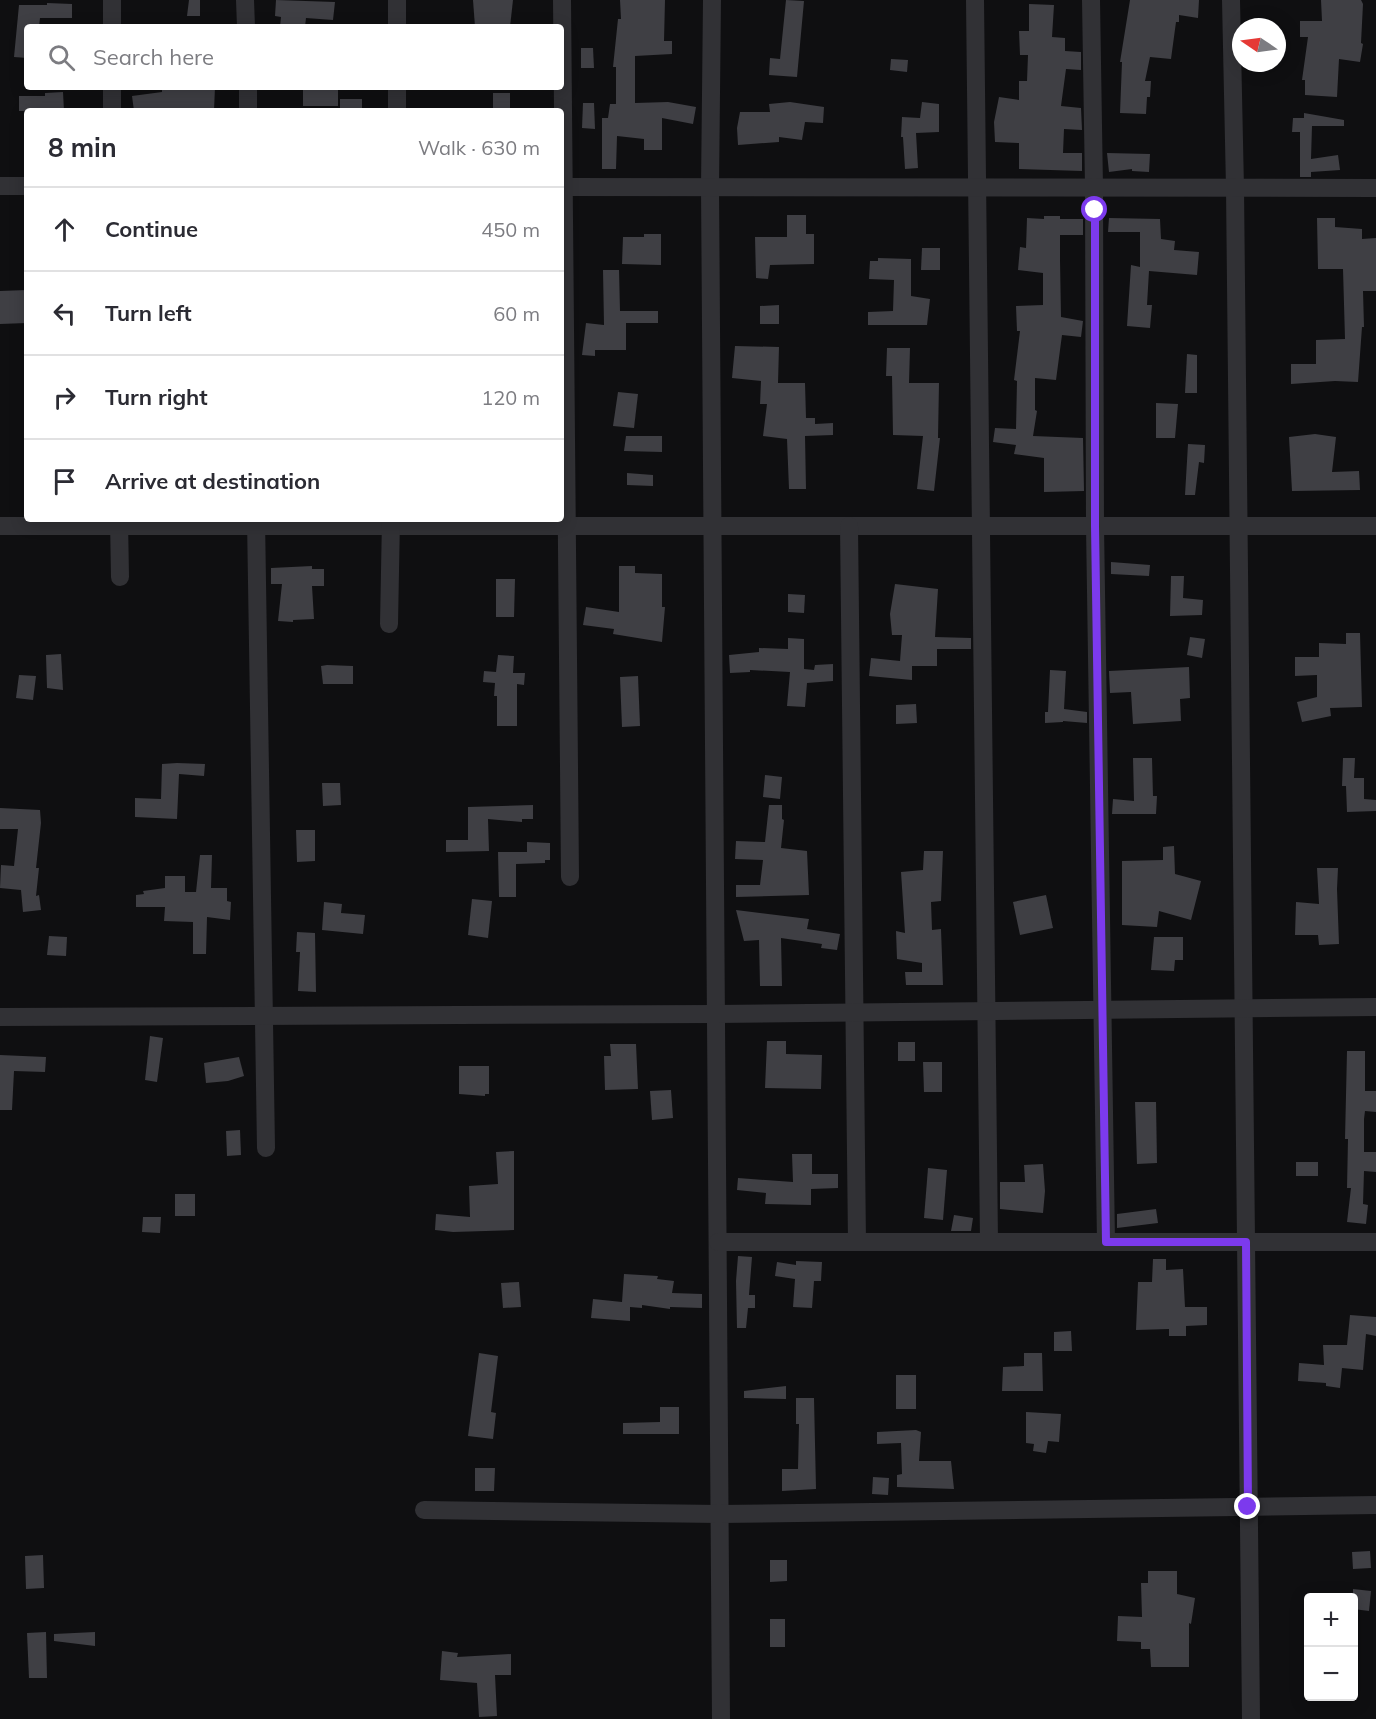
<!DOCTYPE html>
<html lang="en">
<head>
<meta charset="utf-8">
<style>
  :root { --surface:#fff; --page:#f2f2f3; --text:#2b2b33; --muted:#7c7c81; --line:#e1e1e2 }
  body { margin:0; font-family:Mulish,sans-serif; background:var(--page); color:var(--text) }
  .controls { position:absolute; right:18px; bottom:18px; display:grid; overflow:hidden; border-radius:6px; box-shadow:0 3px 15px #0003 }
  .controls button { width:54px; height:54px; display:grid; place-items:center; padding:0; border:0; border-bottom:2px solid var(--line); background:var(--surface); color:var(--text); font:30px sans-serif }
  .compass { position:absolute; left:1232px; top:18px; width:54px; height:54px; border-radius:50%; background:var(--surface); box-shadow:0 3px 15px #0003; rotate:283deg }
  .stop { position:absolute; width:18px; height:18px; margin:-14px; border:4px solid #7c3aed; border-radius:50%; background:#fff }
  .stop.end { background:#7c3aed; border-color:#fff; box-shadow:0 2px 6px #0008 }
  .list { margin:0; padding:0; list-style:none }
  h2 { display:flex; justify-content:space-between; align-items:center; height:78px; margin:0; padding:0 24px; font-size:26px }
  h2 small { font-size:20px; font-weight:400; color:var(--muted) }
  .list li { display:grid; grid-template-columns:39px 1fr auto; gap:18px; align-items:center; box-sizing:border-box; height:84px; padding:0 24px; border-top:2px solid var(--line) }
  .list b { display:block; font-size:22px; white-space:nowrap }
  .list em { font-size:20px; font-style:normal; color:var(--muted) }
  .icon { flex:none; width:33px; height:33px; fill:none; stroke:currentColor; stroke-width:2; stroke-linecap:round; stroke-linejoin:round }
  .map { position:relative; flex:none; width:1376px; height:1719px; overflow:hidden }
  .search { position:absolute; background:var(--surface); box-shadow:0 3px 15px #0003; left:24px; top:24px; width:540px; height:66px; display:flex; align-items:center; gap:15px; box-sizing:border-box; padding:0 21px; border-radius:6px; color:var(--muted); font-size:22px }
  .panel { position:absolute; background:var(--surface); box-shadow:0 3px 15px #0003; left:24px; top:108px; width:540px; height:414px; border-radius:6px }
  .map>svg:first-child { display:block }
  .building { fill:#3f3f44 }
  .lines { fill:none; stroke-linecap:round; stroke-linejoin:round }
  .minor { stroke:#313135; stroke-width:18 }
  .route { stroke:#7c3aed; stroke-width:8 }
</style>
</head>
<body>
<div class="map">
<svg width="1376" height="1719" viewBox="0 0 1376 1719">
  <rect width="100%" height="100%" fill="#0f0f11"/>
  <!-- building -->
  <g class="building">
    <polygon points="189,0 200,0 200,16 187,16"/>
    <polygon points="276,0 335,2 333,20 306,18 305,27 280,27 281,17 275,16"/>
    <polygon points="473,0 513,0 510,27 475,27"/>
    <polygon points="620,0 665,0 664,41 672,41 672,54 635,56 635,103 668,102 696,107 693,124 662,118 662,150 644,150 644,139 617,136 616,169 602,169 602,118 608,118 610,104 616,104 616,67 613,67 618,19 621,19"/>
    <polygon points="786,0 804,1 797,77 769,75 770,58 780,59"/>
    <polygon points="1130,0 1199,0 1198,18 1179,15 1179,22 1176,22 1171,59 1150,57 1145,81 1151,81 1150,97 1147,97 1146,114 1120,113 1122,62 1120,62"/>
    <polygon points="1321,0 1361,0 1363,4 1361,43 1363,44 1360,62 1339,59 1337,97 1305,95 1305,80 1302,80 1308,37 1300,37 1300,21 1322,21"/>
    <polygon points="47,3 72,4 72,18 40,18 39,27 27,27 27,58 14,57 19,5 47,5"/>
    <polygon points="1029,4 1054,5 1052,37 1065,38 1065,51 1081,52 1081,70 1066,69 1061,106 1081,108 1082,130 1064,129 1063,153 1082,153 1082,171 1019,169 1019,143 995,142 994,122 999,97 1019,100 1019,81 1027,81 1028,55 1020,55 1019,31 1029,31"/>
    <polygon points="581,48 593,48 594,68 581,68"/>
    <polygon points="891,59 908,60 907,72 890,70"/>
    <polygon points="162,87 215,87 214,111 134,111 132,96 162,92"/>
    <rect x="303" y="87" width="35" height="19"/>
    <polygon points="63,92 64,111 19,111 19,96 45,96 45,93"/>
    <rect x="493" y="93" width="17" height="18"/>
    <rect x="340" y="99" width="22" height="12"/>
    <polygon points="790,102 824,107 823,123 805,122 802,140 779,137 779,142 738,145 737,128 740,112 770,112 769,104"/>
    <polygon points="922,102 939,104 939,132 916,133 918,168 905,169 903,137 901,137 902,117 920,118"/>
    <polygon points="583,103 594,103 595,129 582,128"/>
    <polygon points="1304,113 1344,120 1344,126 1312,126 1311,159 1338,155 1340,170 1311,172 1311,177 1300,177 1300,132 1292,132 1293,118 1304,118"/>
    <polygon points="1107,153 1150,154 1149,172 1132,171 1132,169 1109,172"/>
    <polygon points="787,215 806,215 806,234 814,234 814,264 770,265 768,279 756,278 755,237 787,237"/>
    <polygon points="1044,216 1060,216 1060,219 1083,219 1083,235 1060,235 1060,260 1061,317 1083,321 1081,337 1062,335 1056,380 1035,378 1035,410 1037,411 1033,436 1083,438 1084,491 1044,492 1044,458 1014,454 1016,445 993,442 995,428 1016,429 1017,381 1014,380 1020,331 1017,331 1016,306 1043,305 1043,273 1018,270 1020,247 1026,248 1027,218 1044,219"/>
    <polygon points="1109,218 1160,219 1161,239 1175,241 1174,250 1199,252 1197,275 1149,271 1147,305 1152,305 1150,328 1127,326 1131,265 1140,267 1140,232 1108,232"/>
    <polygon points="1317,218 1335,218 1335,227 1362,229 1362,239 1376,238 1376,291 1363,291 1364,327 1362,327 1358,382 1335,381 1291,384 1291,364 1316,364 1316,340 1345,339 1343,269 1318,269"/>
    <polygon points="644,234 661,234 661,265 622,264 623,237 644,237"/>
    <polygon points="922,248 940,248 940,270 921,270"/>
    <polygon points="878,258 911,259 911,296 930,299 927,325 868,325 868,312 893,311 894,280 869,279 870,261 878,261"/>
    <polygon points="603,270 619,270 620,311 658,311 658,323 626,323 626,350 595,350 595,356 582,355 586,323 604,325"/>
    <polygon points="27,290 27,323 0,324 0,291"/>
    <polygon points="779,305 779,324 760,324 760,306"/>
    <polygon points="735,346 779,347 778,383 805,383 806,418 815,418 815,424 833,423 833,435 805,436 806,489 789,489 787,439 763,436 767,404 760,404 761,381 732,378"/>
    <polygon points="887,348 910,348 909,383 939,383 938,438 940,438 934,491 917,489 923,436 893,435 892,376 886,376"/>
    <polygon points="1187,354 1197,355 1197,393 1185,393"/>
    <polygon points="618,392 638,394 634,428 613,426"/>
    <polygon points="1156,403 1178,404 1175,438 1156,438"/>
    <polygon points="1315,434 1336,437 1332,472 1359,471 1360,490 1292,491 1289,437"/>
    <polygon points="626,436 662,436 662,452 624,451"/>
    <polygon points="1188,444 1205,445 1204,463 1199,462 1195,495 1185,495"/>
    <polygon points="627,473 653,475 653,486 627,485"/>
    <polygon points="1111,562 1150,565 1149,576 1111,574"/>
    <polygon points="312,566 312,569 324,569 324,586 312,586 314,619 293,620 293,622 278,621 282,584 271,584 271,568"/>
    <polygon points="619,566 635,566 635,573 662,574 662,607 665,607 662,642 613,634 614,629 583,625 586,607 619,612"/>
    <polygon points="1171,576 1184,576 1183,598 1203,600 1202,615 1170,616"/>
    <polygon points="496,579 515,579 514,617 496,617"/>
    <polygon points="895,584 938,589 935,637 971,638 971,649 937,649 937,666 912,666 912,680 869,676 871,658 900,661 902,635 892,635 890,614"/>
    <polygon points="788,594 805,595 804,613 788,612"/>
    <polygon points="1346,633 1360,633 1362,707 1330,708 1331,716 1302,722 1297,702 1317,697 1317,675 1295,676 1295,657 1319,657 1319,643 1346,644"/>
    <polygon points="1190,637 1205,639 1202,658 1187,655"/>
    <polygon points="788,638 804,639 804,669 814,670 815,665 833,664 833,681 807,683 805,707 787,706 790,672 750,670 750,672 730,673 729,655 759,652 759,648 788,649"/>
    <polygon points="61,654 63,690 47,688 46,655"/>
    <polygon points="498,655 514,656 513,673 525,673 524,685 517,684 517,726 497,726 497,696 494,696 495,683 483,682 484,671 496,672"/>
    <polygon points="327,665 353,666 353,684 323,684 321,666"/>
    <polygon points="1189,667 1190,698 1180,699 1181,721 1133,724 1131,692 1110,693 1109,671"/>
    <polygon points="1050,670 1066,671 1064,709 1087,712 1087,723 1063,721 1063,722 1045,723 1045,712 1048,712"/>
    <polygon points="19,675 36,676 33,700 16,698"/>
    <polygon points="638,676 640,726 622,727 620,677"/>
    <polygon points="916,704 917,723 896,724 896,705"/>
    <polygon points="1133,758 1152,758 1153,796 1157,796 1156,814 1112,814 1113,799 1134,801"/>
    <polygon points="1343,758 1355,758 1354,778 1364,778 1364,799 1376,800 1376,811 1347,812 1346,786 1342,786"/>
    <polygon points="177,763 205,764 204,776 179,774 177,819 135,817 135,798 161,799 162,764"/>
    <polygon points="765,775 782,777 780,799 763,797"/>
    <polygon points="322,783 340,783 341,805 323,806"/>
    <polygon points="533,805 533,819 522,819 522,822 488,819 489,851 446,852 446,840 468,840 468,807"/>
    <polygon points="769,805 782,805 782,819 784,820 781,848 807,851 809,895 736,897 736,885 760,885 763,860 735,859 736,841 765,842"/>
    <polygon points="0,808 40,810 41,823 36,868 39,868 36,896 39,895 41,910 23,912 21,890 0,888 1,865 14,866 18,829 0,829"/>
    <polygon points="296,830 315,830 315,861 297,862"/>
    <polygon points="527,842 550,843 550,860 545,860 545,863 516,864 516,897 499,897 498,852 527,852"/>
    <polygon points="1174,846 1175,874 1201,881 1191,920 1159,911 1157,927 1122,925 1122,861 1163,860 1163,847"/>
    <polygon points="924,851 943,851 941,901 931,902 932,930 941,929 943,985 906,985 905,972 922,972 922,963 897,959 896,931 905,933 901,872 923,870"/>
    <polygon points="200,855 212,855 211,888 227,888 227,901 231,902 230,920 207,917 206,954 193,954 193,922 164,921 165,907 136,907 136,895 144,894 143,891 165,888 165,876 185,876 185,892 196,892"/>
    <polygon points="1317,868 1338,868 1337,889 1339,944 1319,945 1318,935 1295,935 1296,902 1319,904"/>
    <polygon points="1046,895 1053,928 1020,935 1013,902"/>
    <polygon points="472,899 492,901 488,938 468,935"/>
    <polygon points="324,902 342,904 341,913 365,915 363,934 322,930"/>
    <polygon points="736,910 809,919 807,929 840,934 837,950 821,948 822,944 781,938 782,986 760,986 759,940 744,941"/>
    <polygon points="297,932 315,933 316,992 298,991 300,952 296,952"/>
    <polygon points="49,936 67,937 66,956 47,955"/>
    <polygon points="1154,937 1183,937 1183,960 1175,960 1174,971 1151,970"/>
    <polygon points="150,1036 163,1038 157,1082 145,1080"/>
    <polygon points="767,1041 786,1041 786,1054 822,1055 821,1089 765,1088"/>
    <rect x="898" y="1042" width="17" height="19"/>
    <polygon points="610,1044 636,1044 638,1089 605,1090 604,1056 611,1056"/>
    <polygon points="1347,1051 1365,1051 1365,1091 1376,1091 1376,1112 1365,1111 1364,1119 1364,1152 1376,1152 1376,1172 1364,1171 1363,1204 1368,1205 1366,1224 1347,1222 1351,1188 1347,1188 1348,1139 1345,1139"/>
    <polygon points="0,1055 46,1057 45,1072 14,1071 12,1110 0,1110"/>
    <polygon points="239,1057 244,1076 228,1081 206,1083 204,1063"/>
    <polygon points="923,1062 942,1062 942,1092 924,1092"/>
    <polygon points="459,1066 489,1066 489,1094 485,1094 485,1096 459,1094"/>
    <polygon points="671,1090 673,1118 652,1120 650,1091"/>
    <polygon points="1135,1102 1156,1102 1157,1163 1137,1164"/>
    <polygon points="240,1130 241,1155 227,1156 226,1131"/>
    <polygon points="514,1151 514,1230 453,1232 435,1230 436,1214 470,1217 469,1186 498,1184 496,1152"/>
    <polygon points="792,1154 812,1154 812,1174 838,1174 838,1188 811,1189 811,1205 765,1204 766,1193 737,1190 738,1178 793,1182"/>
    <rect x="1296" y="1162" width="22" height="14"/>
    <polygon points="1043,1164 1045,1191 1043,1213 1000,1209 1000,1182 1025,1182 1024,1165"/>
    <polygon points="928,1168 947,1170 943,1220 924,1218"/>
    <rect x="175" y="1194" width="20" height="22"/>
    <polygon points="1156,1209 1158,1223 1117,1228 1117,1214"/>
    <polygon points="954,1215 973,1218 971,1231 951,1231"/>
    <polygon points="143,1217 161,1217 160,1233 142,1232"/>
    <polygon points="738,1256 752,1257 749,1295 755,1295 755,1308 748,1308 746,1328 737,1328 736,1281"/>
    <polygon points="1153,1259 1166,1259 1166,1270 1183,1269 1185,1307 1207,1307 1207,1325 1186,1326 1186,1336 1169,1336 1169,1329 1136,1330 1138,1282 1152,1282"/>
    <polygon points="796,1261 822,1262 821,1281 814,1281 812,1308 793,1307 795,1279 775,1276 777,1262 796,1265"/>
    <polygon points="624,1274 658,1276 657,1279 674,1281 672,1293 702,1294 702,1308 670,1307 670,1309 642,1305 642,1308 630,1307 630,1321 591,1318 593,1299 622,1302"/>
    <polygon points="519,1282 521,1307 503,1308 501,1283"/>
    <polygon points="1350,1315 1376,1317 1376,1336 1366,1334 1363,1370 1342,1368 1340,1388 1326,1386 1326,1383 1298,1381 1299,1363 1324,1365 1323,1345 1347,1345"/>
    <polygon points="1071,1331 1072,1351 1054,1351 1054,1332"/>
    <polygon points="479,1353 498,1356 491,1412 496,1413 493,1439 468,1436"/>
    <polygon points="1024,1353 1042,1353 1043,1391 1002,1391 1003,1367 1024,1366"/>
    <rect x="896" y="1375" width="20" height="34"/>
    <polygon points="786,1386 786,1399 744,1398 744,1391"/>
    <polygon points="796,1398 814,1398 816,1489 782,1491 782,1469 798,1469 799,1424 796,1424"/>
    <polygon points="660,1407 679,1407 679,1434 623,1434 623,1423 660,1422"/>
    <polygon points="1026,1412 1061,1414 1059,1442 1048,1441 1046,1453 1033,1451 1034,1444 1026,1443"/>
    <polygon points="916,1430 921,1432 919,1461 951,1461 954,1489 897,1487 897,1475 902,1474 901,1443 877,1444 877,1432"/>
    <polygon points="475,1468 495,1468 494,1491 475,1491"/>
    <polygon points="873,1477 889,1478 888,1495 872,1494"/>
    <polygon points="1370,1551 1371,1568 1353,1569 1352,1552"/>
    <polygon points="43,1555 44,1588 26,1589 25,1556"/>
    <polygon points="770,1560 787,1560 787,1581 770,1582"/>
    <polygon points="1148,1571 1177,1571 1177,1594 1195,1598 1191,1624 1189,1623 1189,1667 1151,1667 1150,1649 1141,1649 1141,1642 1117,1641 1118,1616 1142,1617 1141,1583 1148,1583"/>
    <polygon points="1353,1589 1371,1591 1369,1611 1353,1609"/>
    <rect x="770" y="1619" width="15" height="28"/>
    <polygon points="46,1632 47,1678 29,1678 27,1633"/>
    <polygon points="95,1632 95,1646 54,1641 54,1634"/>
    <polygon points="442,1651 458,1653 457,1657 511,1654 511,1675 495,1675 497,1716 479,1717 477,1683 440,1680"/>
  </g>
  <g class="lines">
    <!-- minor -->
    <g class="minor">
      <polyline points="245,0 246,27"/>
      <polyline points="562,0 570,877"/>
      <polyline points="712,0 710,187 721,1719"/>
      <polyline points="975,0 989,1242"/>
      <polyline points="1091,0 1094,187 1095,526 1106,1242"/>
      <polyline points="1231,0 1235,188 1251,1719"/>
      <polyline points="112,27 112,0"/>
      <polyline points="397,27 397,0"/>
      <polyline points="248,87 248,111"/>
      <polyline points="112,111 112,87"/>
      <polyline points="397,111 397,87"/>
      <polyline points="0,186 27,186"/>
      <polyline points="561,187 1376,188"/>
      <polyline points="119,519 120,577"/>
      <polyline points="256,519 266,1148"/>
      <polyline points="0,526 1376,526"/>
      <polyline points="849,526 857,1242"/>
      <polyline points="389,624 391,519"/>
      <polyline points="0,1017 716,1014 1376,1007"/>
      <polyline points="718,1242 1376,1242"/>
      <polyline points="424,1510 719,1514 1376,1505"/>
    </g>
  </g>
  <g class="lines">
    <!-- route -->
    <polyline class="route" points="1095,210 1095,526 1106,1242 1246,1242 1248,1507"/>
  </g>
</svg>
<div class="controls">
<button>+</button>
<button>−</button>
</div>
<svg class="compass" viewBox="-18 -18 36 36"><path d="M0-13l5 13h-10z" fill="#e53935"/><path d="M0 13l5-13h-10z" fill="#7c7c81"/></svg>
<div class="stop" style="left:1095px;top:210px"></div>
<div class="stop end" style="left:1248px;top:1507px"></div>
<div class="search"><svg class="icon" aria-label="search" viewBox="0 0 24 24"><circle cx="10" cy="10" r="6"/><path d="M15 15l6 6"/></svg>Search here</div>
<section class="panel">
<h2>8 min<small>Walk · 630 m</small></h2>
<ul class="list">
<li><svg class="icon" aria-label="ahead" viewBox="0 0 24 24"><path d="M12 20V5M6 11l6-6 6 6"/></svg><div><b>Continue</b></div><em>450 m</em></li>
<li><svg class="icon" aria-label="left" viewBox="0 0 24 24"><path d="M17 20v-9H6M10 6l-5 5 5 5"/></svg><div><b>Turn left</b></div><em>60 m</em></li>
<li><svg class="icon" aria-label="right" viewBox="0 0 24 24"><path d="M7 20v-9h11M14 6l5 5-5 5"/></svg><div><b>Turn right</b></div><em>120 m</em></li>
<li><svg class="icon" aria-label="arrive" viewBox="0 0 24 24"><path d="M6 21V4h12l-3 4 3 4H6"/></svg><div><b>Arrive at destination</b></div></li>
</ul>
</section>
</div>
</body>
</html>
